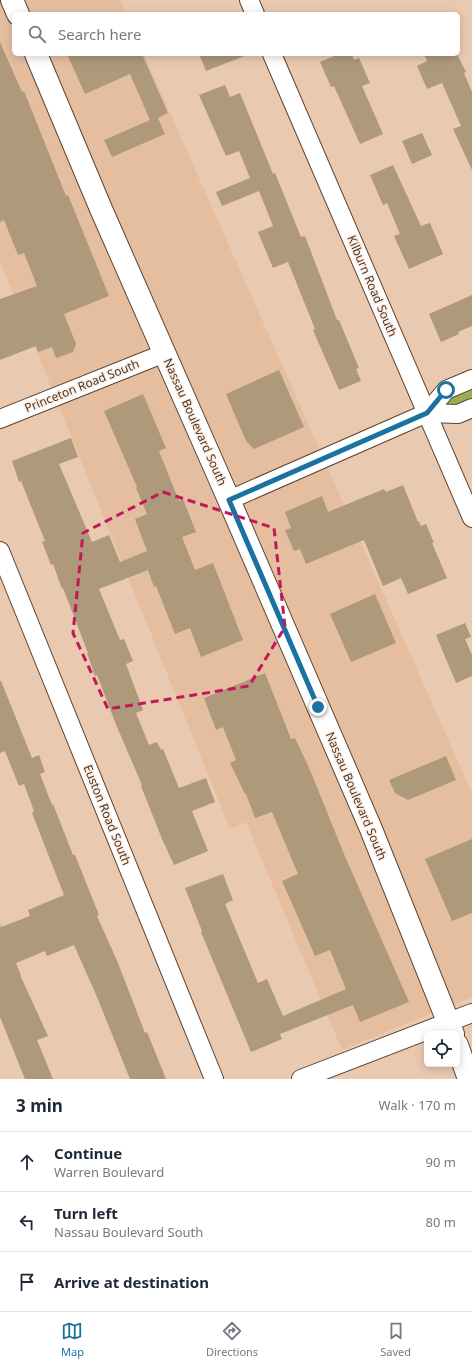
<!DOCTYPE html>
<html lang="en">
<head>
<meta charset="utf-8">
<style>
  :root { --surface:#fff; --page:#f2f2f3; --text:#1f2937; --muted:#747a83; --line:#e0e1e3; --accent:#1a72a1 }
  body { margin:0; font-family:"Noto Sans",sans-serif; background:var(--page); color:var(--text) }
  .controls { position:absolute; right:12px; bottom:12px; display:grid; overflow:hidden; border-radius:6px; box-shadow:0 2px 10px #0003 }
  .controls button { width:36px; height:36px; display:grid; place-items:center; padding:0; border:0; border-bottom:1px solid var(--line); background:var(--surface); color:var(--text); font:20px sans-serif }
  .stop { position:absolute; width:12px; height:12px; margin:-9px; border:3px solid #1a72a1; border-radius:50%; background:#fff }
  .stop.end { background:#1a72a1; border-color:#fff; box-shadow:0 1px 4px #0008 }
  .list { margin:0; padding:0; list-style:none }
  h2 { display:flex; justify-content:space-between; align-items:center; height:52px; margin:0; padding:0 16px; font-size:17px }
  h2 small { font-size:13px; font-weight:400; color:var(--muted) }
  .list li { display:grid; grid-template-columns:26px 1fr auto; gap:12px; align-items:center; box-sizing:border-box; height:60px; padding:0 16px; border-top:1px solid var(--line) }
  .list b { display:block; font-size:15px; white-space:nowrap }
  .list p { margin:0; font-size:13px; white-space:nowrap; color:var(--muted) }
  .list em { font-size:13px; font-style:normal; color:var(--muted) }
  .icon { flex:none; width:22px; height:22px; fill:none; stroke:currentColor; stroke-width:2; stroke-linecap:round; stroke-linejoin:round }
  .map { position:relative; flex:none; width:472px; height:1079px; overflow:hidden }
  .search { position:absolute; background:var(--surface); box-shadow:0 2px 10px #0003; left:12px; right:12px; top:12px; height:44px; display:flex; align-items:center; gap:10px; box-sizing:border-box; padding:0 14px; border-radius:6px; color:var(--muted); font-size:15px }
  .sheet { height:232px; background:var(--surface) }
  nav { display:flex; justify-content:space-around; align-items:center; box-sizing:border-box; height:56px; border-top:1px solid var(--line); background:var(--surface); font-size:11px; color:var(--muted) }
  nav a { display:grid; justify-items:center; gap:2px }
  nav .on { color:var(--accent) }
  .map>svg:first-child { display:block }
  .built { fill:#e5bea0 }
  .green { fill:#9bac56 }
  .building { fill:#ae997a }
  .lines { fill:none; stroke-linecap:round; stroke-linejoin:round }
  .street-casing { stroke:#5f432e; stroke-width:20 }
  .secondary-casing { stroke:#5f432e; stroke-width:24 }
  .street { stroke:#fff; stroke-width:18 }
  .secondary { stroke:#fff; stroke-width:22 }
  .route { stroke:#1a72a1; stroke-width:5 }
  .marked { fill:none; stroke:#c2185b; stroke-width:3; stroke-dasharray:8 5; stroke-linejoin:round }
  .labels { text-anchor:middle; stroke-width:3; stroke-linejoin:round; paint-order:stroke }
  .street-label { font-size:12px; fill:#47392f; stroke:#ffeee1 }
</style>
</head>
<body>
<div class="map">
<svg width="472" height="1079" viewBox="0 0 472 1079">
  <rect width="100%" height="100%" fill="#eac9b1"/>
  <!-- built -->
  <polygon class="built" points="0,0 120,0 127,14 14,14 14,54 144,54 472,793 472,997 342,1050 246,822 230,829 0,261"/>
  <!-- green -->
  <polygon class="green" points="472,379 472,408 427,413"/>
  <!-- building -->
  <g class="building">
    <polygon points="0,42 22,92 24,91 66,196 68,195 109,296 64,314 76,344 73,352 56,358 52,347 38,352 36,346 0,360 0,299 37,286 24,253 18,255 4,220 0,222"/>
    <polygon points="67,54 142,54 168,113 158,118 165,134 112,157 104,140 150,120 130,74 85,94"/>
    <polygon points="199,54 247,54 247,55 206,71"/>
    <polygon points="339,54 352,54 354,60 359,58 370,83 362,86 383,134 360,144 334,86 331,87 320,62"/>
    <polygon points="424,54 457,54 466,72 464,73 472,92 472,170 453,129 461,126 442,83 427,89 417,66 427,61"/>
    <polygon points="225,85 230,97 240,93 273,174 275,173 301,237 305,236 337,320 339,320 359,368 356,369 361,381 339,390 313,330 315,329 288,262 273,268 258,232 273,226 259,191 222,206 216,192 250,178 239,151 226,156 199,95"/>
    <polygon points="422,133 432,155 412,164 402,141"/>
    <polygon points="393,165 421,226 430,223 443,254 409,269 394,236 400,234 387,203 383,205 370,175"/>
    <polygon points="472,295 472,326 458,332 459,334 441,342 429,314"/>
    <polygon points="279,370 304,427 254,449 246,441 226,394"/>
    <polygon points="143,394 166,448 159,451 179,501 183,499 196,532 182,537 195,570 213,563 243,640 201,657 190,628 175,634 156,586 154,587 148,570 99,589 120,640 124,639 133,661 126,664 143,710 136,713 149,745 157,742 161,750 163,749 179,788 206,778 215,802 192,811 208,851 174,865 162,839 141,786 142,785 117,727 97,675 95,676 87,653 88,653 63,588 62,589 53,564 51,565 42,542 45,541 21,481 19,482 12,461 71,438 78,457 59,464 92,542 109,535 120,562 147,551 135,519 147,514 136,488 137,487 104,411"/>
    <polygon points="403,485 418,522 419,521 421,526 426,524 434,543 432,543 447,578 408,594 401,578 383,586 364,540 306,564 300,549 294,551 285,530 291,528 285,512 322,496 328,512 384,489 386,492"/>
    <polygon points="375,594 396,643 351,662 330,614"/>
    <polygon points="465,623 471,637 465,639 472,655 472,676 456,683 436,635"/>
    <polygon points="265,673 291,739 295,738 310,770 344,854 409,1002 360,1022 353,1005 280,1034 282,1039 251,1052 201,932 202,931 185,888 223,874 233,900 225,904 258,983 267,979 283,1016 346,989 330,950 315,956 282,881 298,874 272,812 255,818 246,794 245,794 230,763 236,760 223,727 216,730 204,698"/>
    <polygon points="0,681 1,681 32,758 39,755 45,772 40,774 52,805 53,804 73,855 75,855 99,915 97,916 118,963 145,1033 147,1032 166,1079 130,1079 97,997 74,945 47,956 45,951 16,963 21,975 20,975 48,1036 37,1040 53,1079 25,1079 0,1017 0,924 1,927 30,916 28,910 64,895 32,813 34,811 24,784 19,786 5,751 0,753"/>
    <polygon points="446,756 456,780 408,800 395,793 389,780"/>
    <polygon points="472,839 472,913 452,921 425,859"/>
  </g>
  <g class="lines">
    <!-- street casing -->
    <g class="street-casing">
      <g id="street">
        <polyline points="249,0 255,14"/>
        <polyline points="272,54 472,518"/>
        <polyline points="427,413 446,390 472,379"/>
        <polyline points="0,419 165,353"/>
        <polyline points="229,500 427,413 458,414 472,408"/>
        <polyline points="0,551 214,1079"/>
        <polyline points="301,1079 472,1013"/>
      </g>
    </g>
    <!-- secondary casing -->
    <g class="secondary-casing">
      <g id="secondary">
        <polyline points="12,0 18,14"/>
        <polyline points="36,54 101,209 229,500 371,829 453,1034"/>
        <polyline points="457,1045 469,1079"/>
      </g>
    </g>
    <!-- street -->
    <use href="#street" class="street"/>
    <!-- secondary -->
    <use href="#secondary" class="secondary"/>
  </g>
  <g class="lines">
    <!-- route -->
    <polyline class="route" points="318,707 229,500 427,413 446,390"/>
  </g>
  <!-- marked area -->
  <path class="marked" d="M 163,492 L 274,528 L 285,627 L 249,686 L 108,709 L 73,633 L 83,533 Z"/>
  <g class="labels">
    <!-- street labels -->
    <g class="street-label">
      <text transform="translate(372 286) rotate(67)" y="4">Kilburn Road South</text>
      <text transform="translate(82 386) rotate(-22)" y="4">Princeton Road South</text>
      <text transform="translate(195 422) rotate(66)" y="4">Nassau Boulevard South</text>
      <text transform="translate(356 796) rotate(67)" y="4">Nassau Boulevard South</text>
      <text transform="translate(107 815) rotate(68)" y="4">Euston Road South</text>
    </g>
  </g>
</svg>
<div class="controls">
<button><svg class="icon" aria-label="locate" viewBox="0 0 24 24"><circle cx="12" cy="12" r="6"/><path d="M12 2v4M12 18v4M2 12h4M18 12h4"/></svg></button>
</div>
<div class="stop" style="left:446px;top:390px"></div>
<div class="stop end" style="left:318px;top:707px"></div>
<div class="search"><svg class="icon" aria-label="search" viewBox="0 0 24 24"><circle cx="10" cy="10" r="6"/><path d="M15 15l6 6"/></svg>Search here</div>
</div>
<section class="sheet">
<h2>3 min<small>Walk · 170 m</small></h2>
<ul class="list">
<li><svg class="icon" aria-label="ahead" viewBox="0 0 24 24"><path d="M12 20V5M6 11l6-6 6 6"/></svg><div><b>Continue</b><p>Warren Boulevard</p></div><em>90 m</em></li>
<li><svg class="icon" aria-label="left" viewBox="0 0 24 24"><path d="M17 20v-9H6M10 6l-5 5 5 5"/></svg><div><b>Turn left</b><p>Nassau Boulevard South</p></div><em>80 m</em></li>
<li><svg class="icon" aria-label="arrive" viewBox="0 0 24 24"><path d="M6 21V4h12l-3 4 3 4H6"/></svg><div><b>Arrive at destination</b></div></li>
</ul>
</section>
<nav>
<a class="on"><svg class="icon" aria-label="map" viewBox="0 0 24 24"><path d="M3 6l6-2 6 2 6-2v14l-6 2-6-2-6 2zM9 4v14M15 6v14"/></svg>Map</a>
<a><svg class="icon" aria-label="directions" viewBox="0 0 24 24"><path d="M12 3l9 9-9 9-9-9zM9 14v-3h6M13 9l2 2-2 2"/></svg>Directions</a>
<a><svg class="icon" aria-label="saved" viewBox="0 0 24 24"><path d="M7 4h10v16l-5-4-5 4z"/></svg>Saved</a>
</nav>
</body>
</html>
